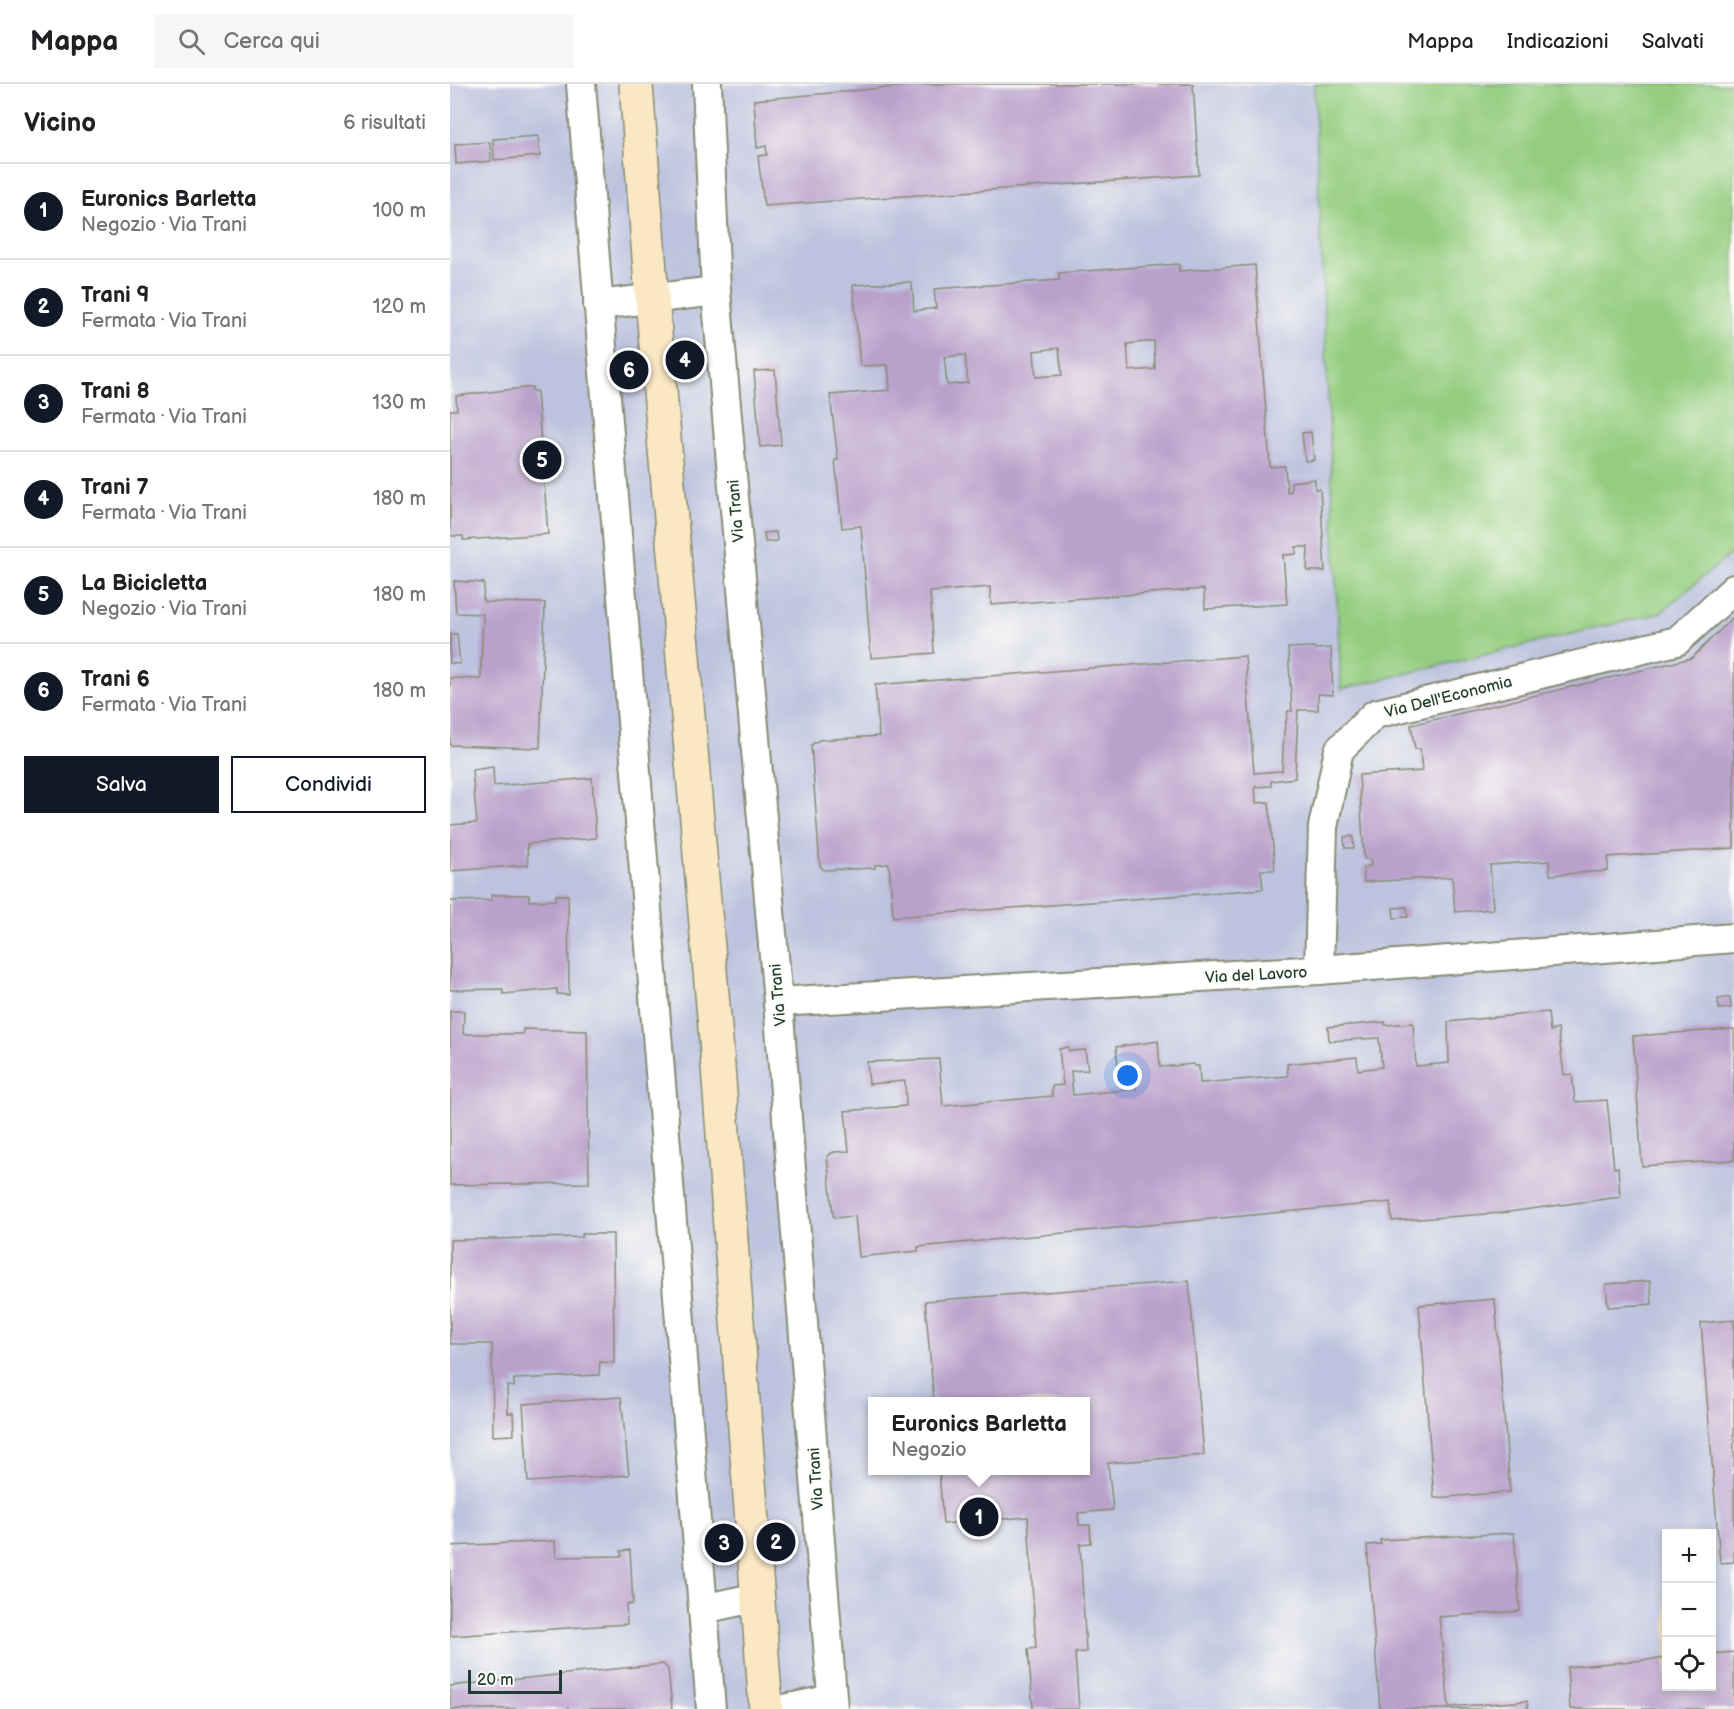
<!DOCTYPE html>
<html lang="it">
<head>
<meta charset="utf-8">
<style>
  :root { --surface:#fff; --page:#f6f6f6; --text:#202124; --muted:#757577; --line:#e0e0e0; --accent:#111827 }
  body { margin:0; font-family:"Balsamiq Sans",sans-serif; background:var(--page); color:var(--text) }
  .controls { position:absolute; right:18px; bottom:18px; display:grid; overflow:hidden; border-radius:0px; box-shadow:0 3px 9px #0003 }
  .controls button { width:54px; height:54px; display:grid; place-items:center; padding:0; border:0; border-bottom:2px solid var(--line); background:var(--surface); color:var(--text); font:30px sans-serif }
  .scale { position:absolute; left:18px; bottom:15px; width:94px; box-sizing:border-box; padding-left:6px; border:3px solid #1f3d34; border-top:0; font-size:16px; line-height:21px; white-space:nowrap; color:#1f3d34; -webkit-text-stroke:4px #fdfcf7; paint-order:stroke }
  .you { position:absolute; left:678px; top:992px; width:21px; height:21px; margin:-15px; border:4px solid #fff; border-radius:50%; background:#1a73e8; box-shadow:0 0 0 9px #1a73e833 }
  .badge { display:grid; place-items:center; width:39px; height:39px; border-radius:50%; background:var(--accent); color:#fff; font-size:20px; font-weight:700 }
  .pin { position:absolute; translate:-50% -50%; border:3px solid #fff; box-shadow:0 2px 6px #0006 }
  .popup { position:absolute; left:418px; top:1313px; width:222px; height:78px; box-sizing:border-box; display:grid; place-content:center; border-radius:0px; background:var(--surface); filter:drop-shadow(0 2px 4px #0005); font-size:20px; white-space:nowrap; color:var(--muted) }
  .popup b { font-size:22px; color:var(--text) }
  .popup::after { content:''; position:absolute; left:50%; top:100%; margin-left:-12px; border:12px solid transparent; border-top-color:var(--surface) }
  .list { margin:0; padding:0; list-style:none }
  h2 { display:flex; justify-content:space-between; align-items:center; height:78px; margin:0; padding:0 24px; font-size:26px }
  h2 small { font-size:20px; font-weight:400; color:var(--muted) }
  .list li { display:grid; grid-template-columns:39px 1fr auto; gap:18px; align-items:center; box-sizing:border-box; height:96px; padding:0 24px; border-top:2px solid var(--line) }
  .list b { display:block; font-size:22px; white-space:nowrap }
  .list p { margin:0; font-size:20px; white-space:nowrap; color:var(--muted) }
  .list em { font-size:20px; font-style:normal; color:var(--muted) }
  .actions { display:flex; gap:12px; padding:18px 24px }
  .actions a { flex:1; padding:14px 0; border:2px solid var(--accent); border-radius:0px; text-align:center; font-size:21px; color:var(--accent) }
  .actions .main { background:var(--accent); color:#fff }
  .icon { flex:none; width:33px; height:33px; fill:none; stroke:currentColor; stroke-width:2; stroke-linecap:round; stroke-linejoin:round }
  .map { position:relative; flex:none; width:1284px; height:1625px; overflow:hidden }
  header { display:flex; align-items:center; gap:36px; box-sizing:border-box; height:84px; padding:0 30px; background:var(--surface); border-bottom:2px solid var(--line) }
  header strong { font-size:28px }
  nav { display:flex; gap:33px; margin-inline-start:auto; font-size:21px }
  .search { width:420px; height:54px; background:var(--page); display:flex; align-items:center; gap:15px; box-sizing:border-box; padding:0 21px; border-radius:0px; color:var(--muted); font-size:22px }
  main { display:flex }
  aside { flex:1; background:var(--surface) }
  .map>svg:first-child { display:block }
  .industrial { fill:#bdc3de; fill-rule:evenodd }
  .green { fill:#94cd80; stroke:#5a855a; stroke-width:1.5 }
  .building { fill:#baa1cb; fill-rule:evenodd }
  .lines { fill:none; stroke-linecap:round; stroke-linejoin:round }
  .street-casing { stroke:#868c77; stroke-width:32 }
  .secondary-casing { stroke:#868c77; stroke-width:36 }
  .street { stroke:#fff; stroke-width:28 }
  .secondary { stroke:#fae7c3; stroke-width:33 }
  .labels { text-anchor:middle; stroke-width:4.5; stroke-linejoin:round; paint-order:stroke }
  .street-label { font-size:16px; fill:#1f3d34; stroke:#fdfcf7 }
</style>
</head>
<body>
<header>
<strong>Mappa</strong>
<div class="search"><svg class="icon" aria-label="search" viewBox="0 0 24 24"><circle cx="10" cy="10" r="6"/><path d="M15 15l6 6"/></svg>Cerca qui</div>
<nav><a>Mappa</a><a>Indicazioni</a><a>Salvati</a></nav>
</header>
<main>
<aside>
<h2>Vicino<small>6 risultati</small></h2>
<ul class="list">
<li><span class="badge">1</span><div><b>Euronics Barletta</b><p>Negozio · Via Trani</p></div><em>100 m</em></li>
<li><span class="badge">2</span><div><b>Trani 9</b><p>Fermata · Via Trani</p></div><em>120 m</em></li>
<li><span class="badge">3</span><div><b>Trani 8</b><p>Fermata · Via Trani</p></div><em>130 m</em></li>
<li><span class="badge">4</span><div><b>Trani 7</b><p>Fermata · Via Trani</p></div><em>180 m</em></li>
<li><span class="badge">5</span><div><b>La Bicicletta</b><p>Negozio · Via Trani</p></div><em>180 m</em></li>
<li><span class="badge">6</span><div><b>Trani 6</b><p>Fermata · Via Trani</p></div><em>180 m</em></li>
</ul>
<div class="actions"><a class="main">Salva</a><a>Condividi</a></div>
</aside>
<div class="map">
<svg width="1284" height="1625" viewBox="0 0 1284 1625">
  <rect width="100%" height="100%" fill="#fdfcf7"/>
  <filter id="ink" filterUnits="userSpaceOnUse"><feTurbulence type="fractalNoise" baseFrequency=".0167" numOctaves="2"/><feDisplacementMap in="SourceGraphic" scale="12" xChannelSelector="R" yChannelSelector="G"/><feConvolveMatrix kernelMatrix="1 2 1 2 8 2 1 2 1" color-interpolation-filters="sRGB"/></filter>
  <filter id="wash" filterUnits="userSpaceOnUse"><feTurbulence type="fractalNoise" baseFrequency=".008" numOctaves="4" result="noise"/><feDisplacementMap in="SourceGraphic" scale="24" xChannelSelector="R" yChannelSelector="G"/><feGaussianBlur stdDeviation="1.35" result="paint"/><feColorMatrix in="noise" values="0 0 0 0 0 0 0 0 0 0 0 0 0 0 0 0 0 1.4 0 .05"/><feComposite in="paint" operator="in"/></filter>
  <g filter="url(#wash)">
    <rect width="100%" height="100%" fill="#eedcba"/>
    <!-- industrial -->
    <path class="industrial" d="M 0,0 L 864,0 L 891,605 L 1210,529 L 1284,467 L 1284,1625 L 0,1625 ZM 422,1318 L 636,1318 L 636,1386 L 422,1386 ZM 1216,1450 L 1262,1450 L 1262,1602 L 1216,1602 Z"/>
    <!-- green -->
    <polygon class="green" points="864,0 1284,0 1284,467 1210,529 891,605"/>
    <g id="blocks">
      <!-- building -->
      <g class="building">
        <polygon points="476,0 743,0 749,91 314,122 308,72 317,71 316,62 307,64 304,16"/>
        <polygon points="88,52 90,72 44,76 43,55"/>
        <polygon points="40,58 41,77 6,80 5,60"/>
        <path d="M 729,180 L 729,187 L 805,181 L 820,383 L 835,382 L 837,408 L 841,407 L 841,398 L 865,395 L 865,405 L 870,405 L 875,487 L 857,487 L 858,463 L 846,463 L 846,470 L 833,471 L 837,520 L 755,525 L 754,505 L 541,521 L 540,503 L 480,508 L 484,569 L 421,574 L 411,442 L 392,444 L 385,376 L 388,376 L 380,311 L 440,306 L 438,281 L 410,282 L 403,201 L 462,198 L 464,227 L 486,224 L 484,205 L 609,196 L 609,189 ZM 704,257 L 705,285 L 679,287 L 677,260 ZM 609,264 L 612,291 L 586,293 L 584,267 ZM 515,271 L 518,299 L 497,301 L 494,273 Z"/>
        <polygon points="325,286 331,361 310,363 304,287"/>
        <polygon points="82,303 83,307 87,307 98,450 13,456 13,452 0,452 0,326 7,326 6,312"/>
        <polygon points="861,348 864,376 855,377 852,349"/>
        <polygon points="326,448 327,457 315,458 314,449"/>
        <polygon points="4,497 34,499 33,518 95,519 90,664 0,661 0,594 31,595 31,583 33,530 6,529"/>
        <polygon points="1284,532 1284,764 1158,773 1158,787 1100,791 1099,777 1040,781 1043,825 1005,828 1002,793 914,798 913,783 921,782 921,775 914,775 909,691 972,687 970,665 965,665 961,641 1242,574"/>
        <polygon points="0,550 7,550 10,580 0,579"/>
        <polygon points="864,563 865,565 881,564 883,611 868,610 868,626 848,626 845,694 821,697 821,702 805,703 806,719 819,718 825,786 811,786 813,805 443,833 439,780 425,781 425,784 374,786 370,782 361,661 369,656 429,652 425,601 795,572 804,689 832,687 834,648 838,627 842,627 838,564"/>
        <polygon points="43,683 44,702 142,694 146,754 77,760 78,781 0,787 0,741 27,739 22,686"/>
        <polygon points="903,752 904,764 895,764 894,753"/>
        <polygon points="41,811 79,811 79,817 105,816 106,811 118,811 119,911 107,910 107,905 53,910 53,905 0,906 0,817 42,816"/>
        <polygon points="957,823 958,833 944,834 943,824"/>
        <polygon points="1280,913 1281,924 1269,925 1268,915"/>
        <polygon points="0,927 14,927 13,950 73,950 73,945 137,947 139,1099 0,1101"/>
        <polygon points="1098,928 1100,947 1108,945 1114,991 1122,990 1125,1018 1157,1016 1164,1084 1168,1083 1170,1113 1051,1129 942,1137 940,1118 468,1163 468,1167 409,1173 405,1132 385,1134 383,1131 377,1072 384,1068 399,1067 395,1027 456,1022 455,997 419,1000 417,978 489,975 493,1022 602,1012 602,1002 613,1001 609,965 618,963 619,967 635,966 638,986 621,987 623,1011 686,1005 683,979 668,981 666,963 708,957 710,983 744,980 744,982 749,982 750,999 838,992 837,980 907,973 908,986 932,983 929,954 879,957 878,943 935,938 935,941 963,939 966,982 999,979 998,938"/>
        <polygon points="1284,945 1284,1076 1192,1082 1183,952"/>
        <polygon points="132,1150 163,1150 164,1279 150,1278 149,1291 64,1295 64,1303 57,1302 58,1329 63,1329 64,1351 43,1352 42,1260 0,1260 0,1156 132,1153"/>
        <polygon points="739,1197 754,1371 658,1379 663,1426 628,1429 629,1441 640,1441 641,1459 630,1460 636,1568 625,1569 629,1625 583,1625 578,1565 586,1564 578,1433 493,1440 489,1386 636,1386 636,1317 484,1317 475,1217"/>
        <polygon points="1200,1197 1202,1220 1158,1223 1156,1200"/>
        <polygon points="1045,1215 1060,1408 984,1414 969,1221"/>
        <polygon points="1284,1236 1284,1478 1270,1479 1251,1239"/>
        <polygon points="171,1313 179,1391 78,1398 73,1320"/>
        <polygon points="1064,1449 1070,1527 989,1533 999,1623 1077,1617 1078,1625 930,1625 917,1461 931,1460 930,1456"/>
        <polygon points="105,1457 106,1473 172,1472 171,1467 180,1466 183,1520 176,1521 177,1540 0,1552 0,1462"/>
        <polygon points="1284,1568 1284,1625 1120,1625 1117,1583 1216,1574 1216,1602 1262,1602 1262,1570"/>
        <polygon points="213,1580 218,1585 222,1625 0,1625 0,1602"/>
      </g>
    </g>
  </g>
  <g filter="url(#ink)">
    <use href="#blocks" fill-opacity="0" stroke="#868c77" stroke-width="1.5"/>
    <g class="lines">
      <!-- street casing -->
      <g class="street-casing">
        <g id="street">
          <polyline points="131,0 261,1625"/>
          <polyline points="257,0 266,207 328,918 383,1625"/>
          <polyline points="148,221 266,207"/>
          <polyline points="869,886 873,743 889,666 925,630 1227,557 1284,505"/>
          <polyline points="328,918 869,886 1284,854"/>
          <polyline points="253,1525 308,1513"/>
          <polyline points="335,1625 382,1615"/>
        </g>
      </g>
      <!-- secondary casing -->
      <g class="secondary-casing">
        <polyline id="secondary" points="186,0 202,214 266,956 316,1625"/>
      </g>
      <!-- street -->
      <use href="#street" class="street"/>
      <!-- secondary -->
      <use href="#secondary" class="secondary"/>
    </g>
  </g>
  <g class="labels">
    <!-- street labels -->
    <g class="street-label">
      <text transform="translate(285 427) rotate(-95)" y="6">Via Trani</text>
      <text transform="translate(998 612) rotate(-14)" y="6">Via Dell'Economia</text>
      <text transform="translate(806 890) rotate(-3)" y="6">Via del Lavoro</text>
      <text transform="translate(327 911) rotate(-95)" y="6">Via Trani</text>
      <text transform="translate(365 1395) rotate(-94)" y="6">Via Trani</text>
    </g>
  </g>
</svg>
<div class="controls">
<button>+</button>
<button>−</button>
<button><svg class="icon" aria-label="locate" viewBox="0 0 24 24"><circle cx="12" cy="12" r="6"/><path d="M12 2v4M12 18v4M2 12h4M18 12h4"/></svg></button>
</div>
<div class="scale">20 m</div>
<div class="you"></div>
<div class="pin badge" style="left:529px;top:1433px">1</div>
<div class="popup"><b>Euronics Barletta</b>Negozio</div>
<div class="pin badge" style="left:326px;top:1458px">2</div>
<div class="pin badge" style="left:274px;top:1459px">3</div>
<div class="pin badge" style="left:235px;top:276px">4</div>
<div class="pin badge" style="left:92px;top:376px">5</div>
<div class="pin badge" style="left:179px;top:286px">6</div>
</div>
</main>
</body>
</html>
